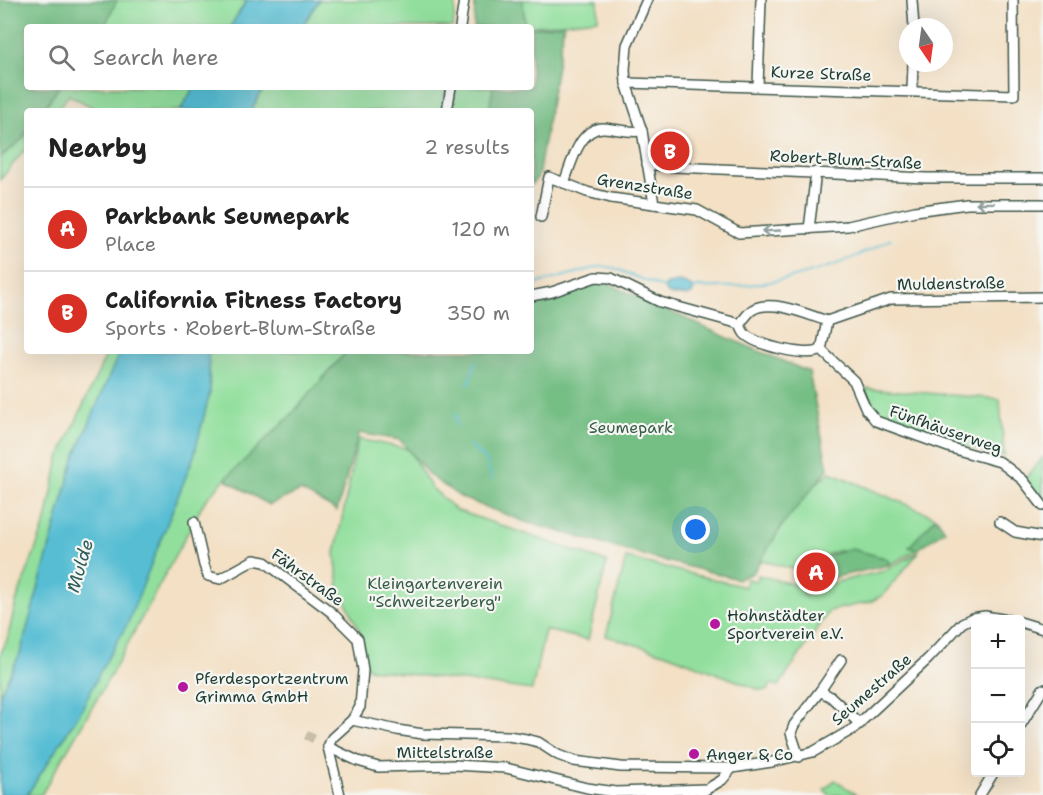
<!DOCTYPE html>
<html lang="en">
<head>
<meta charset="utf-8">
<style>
  :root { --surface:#fff; --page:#f6f6f6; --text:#222; --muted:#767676; --line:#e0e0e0; --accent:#d93025 }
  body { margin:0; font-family:"Shantell Sans",sans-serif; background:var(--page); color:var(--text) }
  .controls { position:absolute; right:18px; bottom:18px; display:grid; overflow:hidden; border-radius:6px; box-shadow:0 6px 24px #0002 }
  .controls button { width:54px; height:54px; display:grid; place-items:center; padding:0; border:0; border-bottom:2px solid var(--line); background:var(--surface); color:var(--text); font:30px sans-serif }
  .compass { position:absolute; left:899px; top:18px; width:54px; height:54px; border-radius:50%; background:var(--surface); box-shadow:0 6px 24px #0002; rotate:167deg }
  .you { position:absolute; left:696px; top:530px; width:21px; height:21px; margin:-15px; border:4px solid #fff; border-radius:50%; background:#1a73e8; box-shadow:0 0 0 9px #1a73e833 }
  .badge { display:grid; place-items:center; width:39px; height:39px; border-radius:50%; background:var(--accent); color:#fff; font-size:20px; font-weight:700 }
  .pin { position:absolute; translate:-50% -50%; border:3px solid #fff; box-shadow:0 2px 6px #0006 }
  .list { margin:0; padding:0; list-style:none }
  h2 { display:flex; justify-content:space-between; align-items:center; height:78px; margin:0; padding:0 24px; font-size:26px }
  h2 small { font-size:20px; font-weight:400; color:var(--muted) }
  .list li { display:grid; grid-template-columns:39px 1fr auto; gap:18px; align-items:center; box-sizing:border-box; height:84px; padding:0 24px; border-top:2px solid var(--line) }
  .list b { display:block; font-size:22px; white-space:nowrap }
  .list p { margin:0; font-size:20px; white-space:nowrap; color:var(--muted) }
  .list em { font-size:20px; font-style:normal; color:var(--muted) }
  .icon { flex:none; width:33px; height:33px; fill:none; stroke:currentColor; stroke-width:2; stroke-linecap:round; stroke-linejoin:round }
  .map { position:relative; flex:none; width:1043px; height:795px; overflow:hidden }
  .search { position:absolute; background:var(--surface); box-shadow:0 6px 24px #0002; left:24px; top:24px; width:510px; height:66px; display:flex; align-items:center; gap:15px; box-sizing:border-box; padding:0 21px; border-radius:6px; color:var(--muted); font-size:22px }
  .panel { position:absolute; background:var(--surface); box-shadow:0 6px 24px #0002; left:24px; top:108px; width:510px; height:246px; border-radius:6px }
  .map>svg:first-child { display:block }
  .green { fill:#92df9d; stroke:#588e68; stroke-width:1.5 }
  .forest { fill:#75be84; stroke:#4a7e5c; stroke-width:1.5 }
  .water { fill:#56bdd3; stroke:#3a7d84; stroke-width:1.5 }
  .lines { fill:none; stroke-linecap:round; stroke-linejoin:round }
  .stream { stroke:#56bdd3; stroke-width:2 }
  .minor-tunnel { stroke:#c9bfa8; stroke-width:9; stroke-dasharray:9 4.5; stroke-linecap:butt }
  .minor-casing { stroke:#3f554a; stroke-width:12 }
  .minor { stroke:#fff; stroke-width:9 }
  .oneway { stroke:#8f9e9a }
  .poi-dot { fill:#b5179e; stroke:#f6f6f2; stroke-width:2 }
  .labels { text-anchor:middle; stroke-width:4.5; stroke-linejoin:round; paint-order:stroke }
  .street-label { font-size:16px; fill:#1f3d34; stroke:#f6f6f2 }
  .park-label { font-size:16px; fill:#365d49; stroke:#f6f6f2 }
  .poi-label { font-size:16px; fill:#1f3d34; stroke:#f6f6f2; text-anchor:start }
  .water-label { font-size:18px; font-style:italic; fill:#2d5d5c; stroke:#f6f6f2 }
</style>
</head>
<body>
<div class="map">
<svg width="1043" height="795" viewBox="0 0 1043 795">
  <rect width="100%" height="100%" fill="#f6f6f2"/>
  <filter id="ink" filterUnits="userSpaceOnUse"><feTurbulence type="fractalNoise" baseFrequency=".0167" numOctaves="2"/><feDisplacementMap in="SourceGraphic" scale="12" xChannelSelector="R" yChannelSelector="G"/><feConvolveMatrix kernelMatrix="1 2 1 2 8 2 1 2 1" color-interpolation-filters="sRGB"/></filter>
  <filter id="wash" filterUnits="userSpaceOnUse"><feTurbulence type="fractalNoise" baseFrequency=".008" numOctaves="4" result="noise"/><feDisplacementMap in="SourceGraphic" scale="24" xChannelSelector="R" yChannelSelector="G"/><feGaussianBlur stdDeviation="1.35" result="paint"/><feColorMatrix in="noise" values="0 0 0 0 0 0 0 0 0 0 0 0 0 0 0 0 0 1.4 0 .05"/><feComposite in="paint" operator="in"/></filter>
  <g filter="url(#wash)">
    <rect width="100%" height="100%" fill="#f3e0c5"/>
    <!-- green -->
    <g class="green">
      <polygon points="117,0 247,0 230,27 104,27"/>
      <polygon points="319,0 456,0 453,27 302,27"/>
      <polygon points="523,0 598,0 598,19 525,27"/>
      <polygon points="59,87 194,87 180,111 100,111 69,95 56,111 42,111"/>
      <polygon points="264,87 446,87 442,111 251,111"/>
      <polygon points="456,87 493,87 489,111 452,111"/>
      <polygon points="27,132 27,147 0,180 0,158 22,139"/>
      <polygon points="108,351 120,351 74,459 20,654 0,694 0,655 7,640 16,602 46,521 59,458"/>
      <path d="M 208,351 L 347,351 C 327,372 309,396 289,418 C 262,446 231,470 206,500 C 197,510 197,522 188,532 L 111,675 L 41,795 L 27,795 L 81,711 L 144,578 L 194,456 L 210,392 Z"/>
      <path d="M 865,388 L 1000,399 L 1004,456 L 974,449 L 885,420 C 872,411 869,403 865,388 Z"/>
      <polygon points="358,439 408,449 431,487 456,510 607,562 588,640 545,630 532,690 370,669 366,666 361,634 339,588 335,553"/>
      <polygon points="1043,457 1043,502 1025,479"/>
      <path d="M 830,472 L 936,517 L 910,547 L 917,550 L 889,565 L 888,560 L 885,558 C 865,553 842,542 823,558 C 818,561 814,569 811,574 L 677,538 L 805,493 Z"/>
      <polygon points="919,552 883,595 870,602 829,611 779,686 771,684 768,690 760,690 667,654 606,636 626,558 745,587 746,579 757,581 758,575 804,587 803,594 806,597 815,587 884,571"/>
      <polygon points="835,780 857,795 830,795 824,790"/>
    </g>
    <!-- forest -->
    <g class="forest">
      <path d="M 0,0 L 117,0 L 104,27 L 27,27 L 27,87 L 59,87 L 42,111 L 27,111 C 27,145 22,137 0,158 Z"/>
      <polygon points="475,0 523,0 525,27 474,27"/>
      <polygon points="564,24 538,177 531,185 531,111 489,111 493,87 531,87 531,28"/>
      <polygon points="605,282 728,338 809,372 828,469 782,526 753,573 738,579 653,558 526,522 462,498 430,476 400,440 359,433 337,511 301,491 269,505 225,479 289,417 347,351 531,351 531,301 547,304 569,290"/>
      <polygon points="936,517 945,530 917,550 909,547"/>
      <path d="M 852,549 L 885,558 L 888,560 L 889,565 L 831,578 L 814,579 C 820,557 830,553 852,549 Z"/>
    </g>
    <!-- water -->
    <g class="water">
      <polygon points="247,0 319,0 302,27 230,27"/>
      <polygon points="194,87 264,87 251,111 180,111"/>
      <path d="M 680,282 L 693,287 L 694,289 L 692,294 L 687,296 C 678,293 669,299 664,288 L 667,284 Z"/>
      <polygon points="120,351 208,351 210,392 194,456 128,623 100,672 81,711 27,795 0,795 0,694 20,654 74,459"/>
    </g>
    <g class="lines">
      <!-- stream -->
      <g class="stream">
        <polyline points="531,285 602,266 614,268 664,288"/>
        <path d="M 694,289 L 697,287 C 761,290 835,271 891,239"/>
        <polyline points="468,385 476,362"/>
        <polyline points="455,413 457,425"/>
        <polyline points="469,445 487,462 492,479"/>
      </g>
    </g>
  </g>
  <g filter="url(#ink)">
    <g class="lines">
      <!-- minor-tunnel -->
      <polyline class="minor-tunnel" points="306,735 314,739"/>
      <!-- minor casing -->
      <g class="minor-casing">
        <g id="minor">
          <polyline points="647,0 627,45 625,70 626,83 642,131 654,204"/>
          <polyline points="912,0 914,27"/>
          <polyline points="460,27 464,0"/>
          <polyline points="626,83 1014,95 1013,0"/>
          <polyline points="758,86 761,0"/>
          <polyline points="912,91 913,63"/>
          <polyline points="447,111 451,87"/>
          <polyline points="647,164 674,167 926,178 1043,178"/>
          <path d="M 564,183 C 571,165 579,127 604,128 C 618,129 628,133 642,131"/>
          <polyline points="541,217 549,177 587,192 611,198 697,210 739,233 848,226 915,211 967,204 1043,204"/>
          <polyline points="809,229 816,172"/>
          <path d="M 531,296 L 552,292 L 596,277 L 611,278 L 660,302 L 740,324 C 741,327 742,330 744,333 C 754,345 807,358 821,350 L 827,321 L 891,299 L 1043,297"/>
          <path d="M 740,324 C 743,320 748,313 752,310 C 771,298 808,315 827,321"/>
          <polyline points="821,350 854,381 866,409 876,421 951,448 1000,462 1023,480 1043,506"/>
          <polyline points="194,522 204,565 208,576 220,579 254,560 265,562 331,612 358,639 363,670 360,707 352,720 332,738 328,747 340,795"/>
          <polyline points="1000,522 1015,532 1043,537"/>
          <polyline points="1020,622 1043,629"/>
          <polyline points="820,691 841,660"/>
          <polyline points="352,720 397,730 423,734 508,736 526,739 538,742 558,755 574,761 621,767 732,768 772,762 813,752 853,729 928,659 962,623 972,618 985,616 1008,620"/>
          <polyline points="1020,726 1043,689"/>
          <polyline points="328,747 358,761 378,767 455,765 506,768 587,788 616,792 706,789"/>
          <polyline points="799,757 791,733 794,725 820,691 831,697 860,724"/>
          <polyline points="702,792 722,780 732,768"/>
          <polyline points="980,795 994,772"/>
        </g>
      </g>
      <!-- minor -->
      <use href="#minor" class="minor"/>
    </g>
    <!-- one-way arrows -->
    <defs><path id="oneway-shaft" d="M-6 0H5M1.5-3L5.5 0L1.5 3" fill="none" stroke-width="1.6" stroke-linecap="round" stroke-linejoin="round" transform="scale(1.5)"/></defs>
    <g class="oneway">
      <use href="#oneway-shaft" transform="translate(985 203) rotate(179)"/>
      <use href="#oneway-shaft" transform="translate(771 231) rotate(177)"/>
    </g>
  </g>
  <!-- markers -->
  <g class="poi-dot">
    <circle cx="715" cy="624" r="6"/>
    <circle cx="183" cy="687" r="6"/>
    <circle cx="694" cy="754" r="6"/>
  </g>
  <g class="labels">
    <!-- street labels -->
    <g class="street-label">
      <text transform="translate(821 73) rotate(2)" y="6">Kurze Straße</text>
      <text transform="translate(846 159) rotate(3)" y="6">Robert-Blum-Straße</text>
      <text transform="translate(645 186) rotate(9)" y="6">Grenzstraße</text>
      <text transform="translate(951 283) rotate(-1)" y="6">Muldenstraße</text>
      <text transform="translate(946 429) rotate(19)" y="6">Fünfhäuserweg</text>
      <text transform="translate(308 577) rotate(36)" y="6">Fährstraße</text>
      <text transform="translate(871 689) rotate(-41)" y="6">Seumestraße</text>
      <text x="445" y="758">Mittelstraße</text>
    </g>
    <!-- park labels -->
    <g class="park-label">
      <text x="631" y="433">Seumepark</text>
      <text x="435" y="589">Kleingartenverein<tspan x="435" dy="18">"Schweitzerberg"</tspan></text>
    </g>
    <!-- poi labels -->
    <g class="poi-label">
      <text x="727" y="621">Hohnstädter<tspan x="727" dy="18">Sportverein e.V.</tspan></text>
      <text x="195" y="684">Pferdesportzentrum<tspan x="195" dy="18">Grimma GmbH</tspan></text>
      <text x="706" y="760">Anger &amp; Co</text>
    </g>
    <!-- water labels -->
    <g class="water-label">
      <text transform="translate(80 566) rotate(-74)" y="6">Mulde</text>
    </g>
  </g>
</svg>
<div class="controls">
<button>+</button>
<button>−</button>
<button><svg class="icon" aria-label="locate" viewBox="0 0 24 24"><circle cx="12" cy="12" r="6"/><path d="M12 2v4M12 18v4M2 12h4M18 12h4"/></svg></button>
</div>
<svg class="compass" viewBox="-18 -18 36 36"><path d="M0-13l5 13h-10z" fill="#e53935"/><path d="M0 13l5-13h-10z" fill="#767676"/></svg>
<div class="you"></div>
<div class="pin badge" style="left:816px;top:572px">A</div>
<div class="pin badge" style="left:670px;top:151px">B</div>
<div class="search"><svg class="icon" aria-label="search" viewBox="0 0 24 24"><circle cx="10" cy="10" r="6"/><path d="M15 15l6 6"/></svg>Search here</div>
<section class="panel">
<h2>Nearby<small>2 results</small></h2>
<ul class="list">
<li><span class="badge">A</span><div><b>Parkbank Seumepark</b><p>Place</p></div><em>120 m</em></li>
<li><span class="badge">B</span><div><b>California Fitness Factory</b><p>Sports · Robert-Blum-Straße</p></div><em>350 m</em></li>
</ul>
</section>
</div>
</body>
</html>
